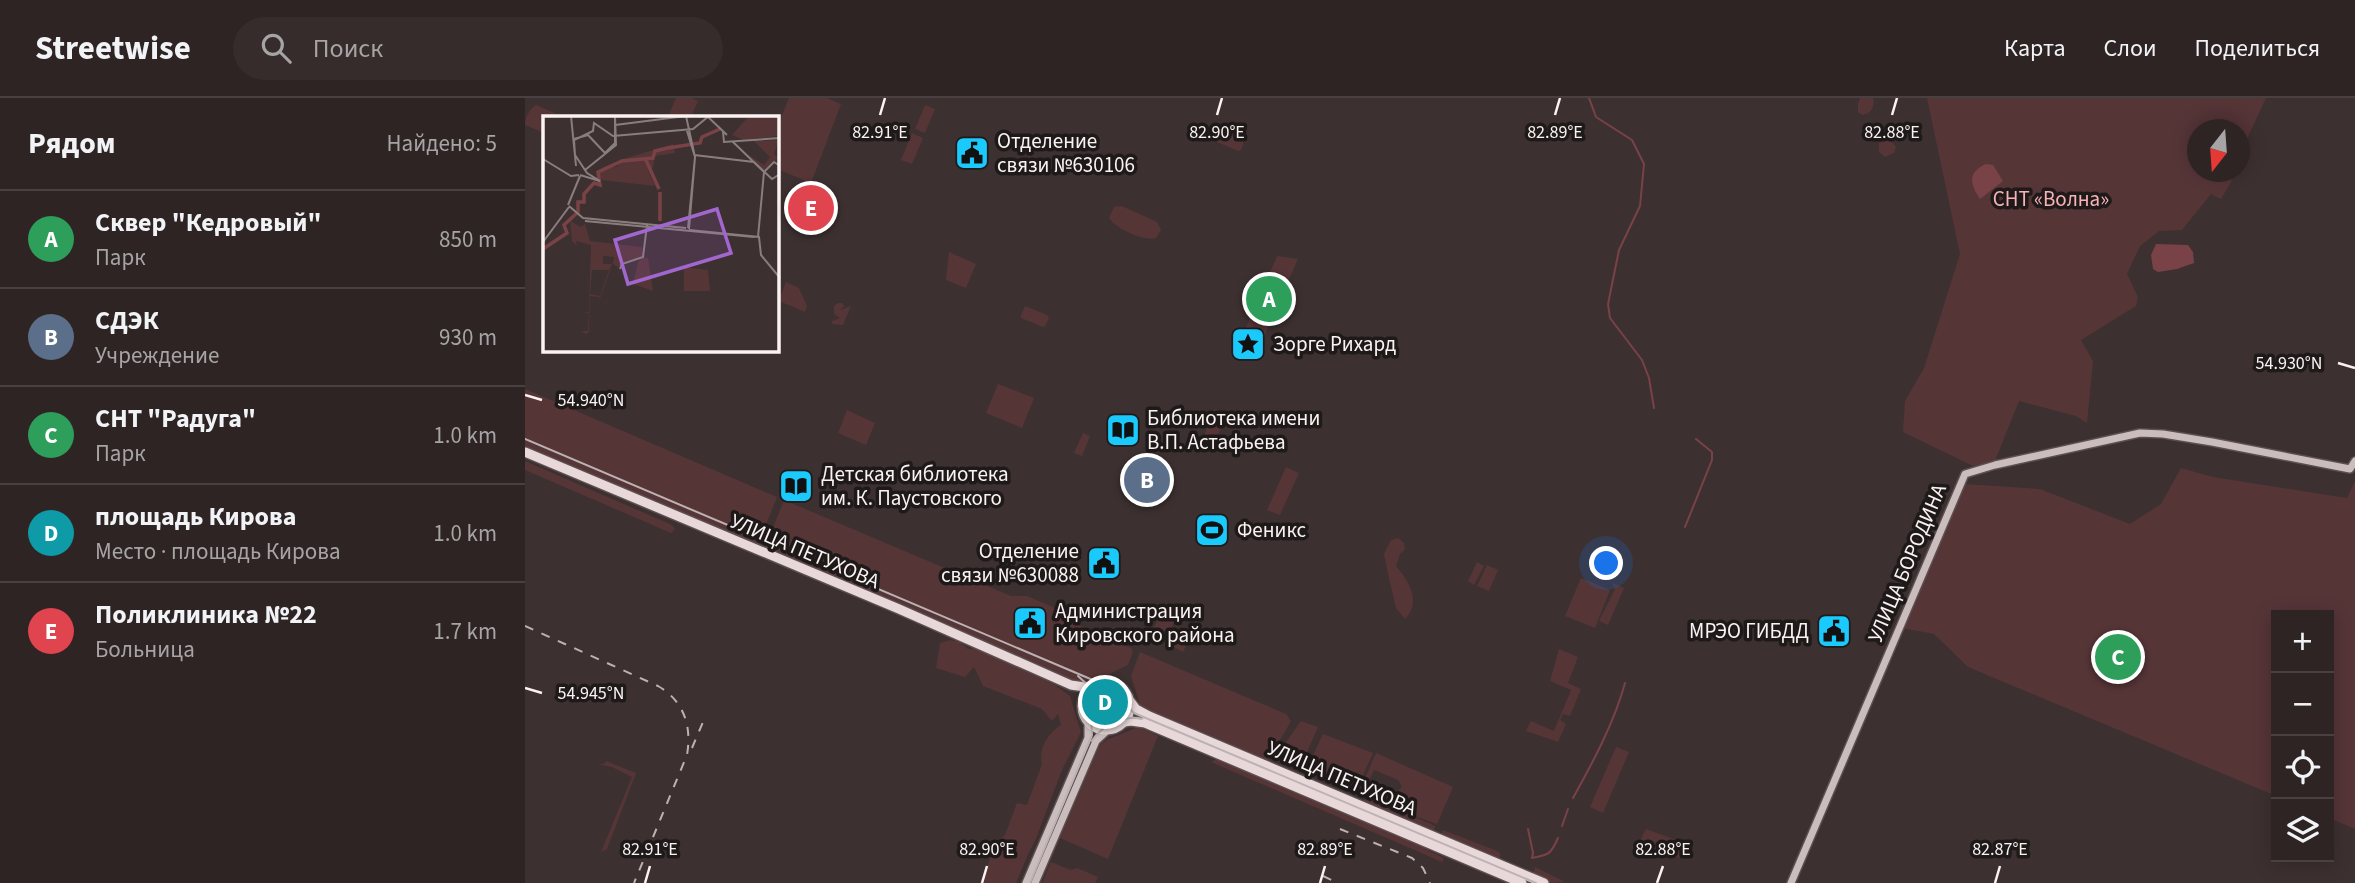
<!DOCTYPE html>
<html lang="ru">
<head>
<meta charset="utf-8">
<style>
  :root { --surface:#2e2424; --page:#362c2c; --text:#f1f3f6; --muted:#a7a4a6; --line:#494141; --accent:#1bcafc }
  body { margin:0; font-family:"Source Sans 3",sans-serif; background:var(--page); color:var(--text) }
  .controls { position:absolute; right:21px; bottom:21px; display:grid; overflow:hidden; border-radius:0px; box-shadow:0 4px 18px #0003 }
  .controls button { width:63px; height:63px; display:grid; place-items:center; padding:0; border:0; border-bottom:2px solid var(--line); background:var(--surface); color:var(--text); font:35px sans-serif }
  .compass { position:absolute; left:1662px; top:21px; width:63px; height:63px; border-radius:50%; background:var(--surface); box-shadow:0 4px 18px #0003; rotate:197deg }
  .you { position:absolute; left:1082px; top:466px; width:24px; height:24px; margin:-18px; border:5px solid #fff; border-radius:50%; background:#1a73e8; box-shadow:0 0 0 10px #1a73e833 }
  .badge { display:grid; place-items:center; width:46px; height:46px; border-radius:50%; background:var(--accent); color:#fff; font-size:23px; font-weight:700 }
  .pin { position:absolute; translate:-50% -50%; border:4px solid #fff; box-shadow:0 2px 7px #0006 }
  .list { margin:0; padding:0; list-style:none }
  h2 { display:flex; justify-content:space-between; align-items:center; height:91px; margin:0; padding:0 28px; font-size:30px }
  h2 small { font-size:23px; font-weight:400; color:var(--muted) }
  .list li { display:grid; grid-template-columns:46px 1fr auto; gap:21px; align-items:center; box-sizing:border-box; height:98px; padding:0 28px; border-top:2px solid var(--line) }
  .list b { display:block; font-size:26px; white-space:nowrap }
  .list p { margin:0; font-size:23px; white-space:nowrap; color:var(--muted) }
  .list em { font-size:23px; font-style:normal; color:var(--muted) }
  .icon { flex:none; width:38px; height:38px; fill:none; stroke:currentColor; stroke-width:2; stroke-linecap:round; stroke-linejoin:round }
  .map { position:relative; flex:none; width:1830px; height:785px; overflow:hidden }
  header { display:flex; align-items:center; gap:42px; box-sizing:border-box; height:98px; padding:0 35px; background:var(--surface); border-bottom:2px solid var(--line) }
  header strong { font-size:33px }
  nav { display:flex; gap:38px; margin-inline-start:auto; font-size:24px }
  .search { width:490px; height:63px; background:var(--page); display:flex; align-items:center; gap:18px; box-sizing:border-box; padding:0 24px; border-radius:38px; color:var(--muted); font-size:26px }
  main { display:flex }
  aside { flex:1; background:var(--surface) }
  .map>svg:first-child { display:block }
  .green { fill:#563537 }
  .water { fill:#794247 }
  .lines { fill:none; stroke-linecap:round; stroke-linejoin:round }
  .stream { stroke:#794247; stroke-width:2 }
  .major-casing { stroke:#5b4f4f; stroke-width:10 }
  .highway-casing { stroke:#5b4f4f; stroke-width:12 }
  .major { stroke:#cbbdbd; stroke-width:7 }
  .highway { stroke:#e9d8d9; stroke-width:9 }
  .tram { stroke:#bcb2b2; stroke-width:2 }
  .rail { stroke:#bcb2b2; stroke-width:2; stroke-dasharray:9 9; stroke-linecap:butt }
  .ticks { fill:none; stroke:#fbf2f2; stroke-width:2.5 }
  .labels { text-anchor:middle; stroke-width:7; stroke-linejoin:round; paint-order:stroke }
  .poi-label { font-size:21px; fill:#fbf2f2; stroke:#1f1a1a; text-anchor:start }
  .park-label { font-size:21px; fill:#f9b1b5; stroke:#1f1a1a }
  .street-label { font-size:21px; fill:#fbf2f2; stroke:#1f1a1a }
  .inset-river { fill:none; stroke:#794247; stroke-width:3.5 }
  .inset-road { fill:none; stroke:#897e7e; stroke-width:2 }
  .view { fill:#a167ce; fill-opacity:0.15; stroke:#a167ce; stroke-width:3.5 }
  .inset-edge { fill:none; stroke:#fbf2f2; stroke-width:3.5 }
  .ticks-label { font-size:18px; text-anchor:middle; fill:#fbf2f2; stroke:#1f1a1a; stroke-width:7; stroke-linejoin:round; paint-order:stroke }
</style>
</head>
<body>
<header>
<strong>Streetwise</strong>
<div class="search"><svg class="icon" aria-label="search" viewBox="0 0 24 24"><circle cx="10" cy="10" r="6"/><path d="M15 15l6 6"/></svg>Поиск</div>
<nav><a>Карта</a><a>Слои</a><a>Поделиться</a></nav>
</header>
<main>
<aside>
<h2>Рядом<small>Найдено: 5</small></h2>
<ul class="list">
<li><span class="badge" style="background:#2e9e5b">A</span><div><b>Сквер &quot;Кедровый&quot;</b><p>Парк</p></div><em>850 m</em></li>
<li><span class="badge" style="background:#5c6f8a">B</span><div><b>СДЭК</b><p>Учреждение</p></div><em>930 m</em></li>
<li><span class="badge" style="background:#2e9e5b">C</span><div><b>СНТ &quot;Радуга&quot;</b><p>Парк</p></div><em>1.0 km</em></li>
<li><span class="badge" style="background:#0f9aa8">D</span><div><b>площадь Кирова</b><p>Место · площадь Кирова</p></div><em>1.0 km</em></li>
<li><span class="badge" style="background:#e0444e">E</span><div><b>Поликлиника №22</b><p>Больница</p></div><em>1.7 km</em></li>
</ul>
</aside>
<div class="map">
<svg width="1830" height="785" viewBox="0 0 1830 785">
  <rect width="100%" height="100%" fill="#3d3030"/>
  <!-- green -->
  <g class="green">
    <polygon points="151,0 167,0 173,3 166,19 143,19"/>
    <polygon points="264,0 302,0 316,6 286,85 252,71 252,29"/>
    <path d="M 1335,0 L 1348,0 C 1350,9 1346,16 1337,17 L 1333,14 L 1333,6 Z"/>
    <polygon points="1402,0 1741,0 1715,56 1714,32 1672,32 1672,74 1709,74 1705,86 1696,101 1686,96 1657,132 1634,133 1615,148 1602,176 1613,199 1611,208 1556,242 1568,263 1562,325 1551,318 1494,303 1470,363 1448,368 1378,334 1380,303 1399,270 1435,156"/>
    <path d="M 11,7 L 39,19 L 19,19 L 19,35 L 0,27 C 0,19 4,12 11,7 Z"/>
    <polygon points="400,7 410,11 400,35 390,31"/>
    <polygon points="695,33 719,43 716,52 713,53 692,44 690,42"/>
    <polygon points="387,35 398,40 387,66 376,62"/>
    <polygon points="1360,42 1368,45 1371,49 1369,55 1360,59 1354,54 1354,45"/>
    <path d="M 597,108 L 632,124 L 636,132 L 631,140 C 620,144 591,131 584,120 L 589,109 Z"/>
    <polygon points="424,154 451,166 441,190 421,182"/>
    <polygon points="752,158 773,161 735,248 716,241"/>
    <polygon points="261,184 274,190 282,208 280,214 254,203"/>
    <polygon points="313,205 317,205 319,208 315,212 326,208 318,227 307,226 307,223 315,220 309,216 309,208"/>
    <polygon points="500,208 522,217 524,220 520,228 518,229 496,220 496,217"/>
    <polygon points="473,286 509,300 497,330 461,315"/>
    <polygon points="0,291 252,399 232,449 0,350"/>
    <path d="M 691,311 L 695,313 L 699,324 L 688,347 L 679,344 C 678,333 688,324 686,314 Z"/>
    <polygon points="322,312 350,325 341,347 313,335"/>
    <polygon points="558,335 565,338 557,358 549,355"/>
    <polygon points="0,363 147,427 150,431 146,435 0,372"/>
    <polygon points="761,369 774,375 755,417 742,412"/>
    <polygon points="1656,370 1688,379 1822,400 1830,383 1830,731 1804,720 1804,517 1751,517 1751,698 1443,569 1409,536 1377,530 1439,386 1515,391 1605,426 1636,406"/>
    <polygon points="259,402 486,498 502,498 528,509 535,517 547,524 606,550 608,553 603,567 568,584 553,585 239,452"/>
    <path d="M 873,440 L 879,445 L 880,451 L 875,456 L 871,468 C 884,483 897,504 880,521 L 871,510 L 863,476 L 859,456 L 866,442 Z"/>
    <polygon points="952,464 959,468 949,487 943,483"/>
    <polygon points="962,467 973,472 964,493 952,488"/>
    <polygon points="1056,480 1085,492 1070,530 1040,518"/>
    <polygon points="1087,485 1099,490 1083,527 1074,523 1090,491"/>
    <polygon points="639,510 653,515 646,531 642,530 640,533 629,529"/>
    <polygon points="658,528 669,533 658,554 649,549"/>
    <path d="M 425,542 L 435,544 L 443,551 L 452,551 L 530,587 L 545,598 L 556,634 L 537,672 L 510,743 L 504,754 L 491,785 L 455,785 L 473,742 L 480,737 L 492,705 L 502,707 L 517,666 C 513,651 523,635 536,627 L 533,616 L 527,623 L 517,611 L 458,588 L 449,569 L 440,579 L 411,570 L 415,545 Z"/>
    <polygon points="1034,551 1053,559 1043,585 1056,591 1045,618 1038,616 1035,622 1041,626 1033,644 1001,633 1006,623 1029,633 1046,592 1025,583"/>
    <polygon points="615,554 761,616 766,623 742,665 628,616 615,607 606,578"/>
    <polygon points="776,623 793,629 776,668 751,658"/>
    <polygon points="614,629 633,638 583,761 535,740 575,647 583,641"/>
    <polygon points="798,636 848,655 831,693 782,670"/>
    <polygon points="1091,649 1104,654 1078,715 1065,709"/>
    <polygon points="851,655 928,689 912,726 881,715 910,728 909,733 880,723 877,716 880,714 873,693 877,689 873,682 849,672 838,696 834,694"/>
    <polygon points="693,660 902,747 902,752 919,760 917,764 686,664"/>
    <polygon points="81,663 111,675 82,751 76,754 107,679 87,669 72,666 79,666"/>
    <polygon points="843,699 869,710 874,719 837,704"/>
    <path d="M 1121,731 L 1159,745 L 1163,748 L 1158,760 C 1143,758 1126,754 1115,743 Z"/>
    <polygon points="918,732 972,753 975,755 975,761 972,761 916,737"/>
    <polygon points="526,764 546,772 552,770 573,779 570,785 517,785"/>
    <polygon points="1010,769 1040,784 1027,785 1008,777"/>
  </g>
  <!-- water -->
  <g class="water">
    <path d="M 1461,66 L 1468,67 L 1478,83 L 1455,101 C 1445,86 1442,74 1461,66 Z"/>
    <polygon points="1631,146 1663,147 1668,154 1669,165 1652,171 1633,174 1628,171 1626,157"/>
  </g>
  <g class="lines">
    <!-- stream -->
    <g class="stream">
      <polyline points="1064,0 1071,19 1107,42 1119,66 1115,108 1094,152 1083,206 1085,220 1117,262 1124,280 1129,310"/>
      <polyline points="1160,429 1187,362 1187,354 1171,341"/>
      <path d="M 1048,700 C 1068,664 1089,625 1100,585"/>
      <polyline points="1037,728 1043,711"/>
      <path d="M 1003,731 L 1008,755 L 1007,760 C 1024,757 1026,756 1033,740"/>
    </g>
    <!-- major casing -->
    <g class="major-casing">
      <g id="major">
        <polyline points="501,785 563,640 563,624"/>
        <polyline points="510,785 571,643 583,632"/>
        <polyline points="1266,785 1440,376 1470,367 1615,335 1638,336 1687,344 1825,371 1830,363"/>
      </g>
    </g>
    <!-- highway casing -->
    <g class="highway-casing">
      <g id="highway">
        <polyline points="0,354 374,511 546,587 566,590"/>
        <circle cx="581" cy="608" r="24"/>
        <polyline points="605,603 611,611 624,618 1019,785"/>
        <polyline points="599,624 606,623 620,625 997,785"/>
      </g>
    </g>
    <!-- major -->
    <use href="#major" class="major"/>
    <!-- highway -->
    <use href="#highway" class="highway"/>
    <!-- tram -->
    <g class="tram">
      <path d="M 0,341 L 589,591 C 599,597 600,608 609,615 L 1011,785"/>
      <path d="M 567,643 C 577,627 598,617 617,621"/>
      <polyline points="505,785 567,637 566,620 563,611 566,590 553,578"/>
    </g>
    <!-- rail -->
    <g class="rail">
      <path d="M 0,528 L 133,588 C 159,603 167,628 162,657 L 109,785"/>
      <polyline points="167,650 181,617"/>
      <polyline points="815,731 887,760 898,770 905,785"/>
      <polyline points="798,778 813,785"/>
    </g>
  </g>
  <!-- ticks -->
  <path class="ticks" d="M 355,17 L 360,0M 692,17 L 697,0M 1030,17 L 1035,0M 1367,17 L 1372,0M 1813,265 L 1830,270M 0,297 L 17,302M 0,590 L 17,595M 120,785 L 125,768M 457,785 L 462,768M 795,785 L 800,768M 1132,785 L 1138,768M 1470,785 L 1475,768"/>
  <!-- icons -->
  <defs>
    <g id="civic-square" transform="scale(1.75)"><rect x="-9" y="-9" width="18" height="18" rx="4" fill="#1bcafc" stroke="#1f1a1a"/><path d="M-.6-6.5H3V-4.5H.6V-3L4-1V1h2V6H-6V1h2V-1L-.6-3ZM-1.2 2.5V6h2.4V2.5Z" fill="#111"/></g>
    <g id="sight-square" transform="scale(1.75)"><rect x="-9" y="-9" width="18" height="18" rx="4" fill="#1bcafc" stroke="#1f1a1a"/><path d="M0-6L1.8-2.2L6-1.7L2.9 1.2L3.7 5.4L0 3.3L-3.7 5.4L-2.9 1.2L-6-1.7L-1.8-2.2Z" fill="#111"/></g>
    <g id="library-square" transform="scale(1.75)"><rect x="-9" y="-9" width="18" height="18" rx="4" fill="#1bcafc" stroke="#1f1a1a"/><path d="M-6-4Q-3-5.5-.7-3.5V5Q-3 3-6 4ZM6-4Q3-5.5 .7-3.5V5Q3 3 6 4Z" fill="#111"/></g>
    <g id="stadium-square" transform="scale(1.75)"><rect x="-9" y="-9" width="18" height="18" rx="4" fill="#1bcafc" stroke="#1f1a1a"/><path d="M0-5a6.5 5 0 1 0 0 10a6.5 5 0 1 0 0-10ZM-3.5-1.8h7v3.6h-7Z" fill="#111"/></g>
  </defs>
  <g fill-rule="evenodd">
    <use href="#civic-square" x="447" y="55"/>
    <use href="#sight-square" x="723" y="246"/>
    <use href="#library-square" x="598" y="332"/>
    <use href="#library-square" x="271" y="388"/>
    <use href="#stadium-square" x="687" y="432"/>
    <use href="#civic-square" x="579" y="465"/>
    <use href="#civic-square" x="505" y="525"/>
    <use href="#civic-square" x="1309" y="533"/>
  </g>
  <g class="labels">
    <!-- poi labels -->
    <g class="poi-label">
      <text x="472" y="50">Отделение<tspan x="472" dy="24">связи №630106</tspan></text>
      <text x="748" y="253">Зорге Рихард</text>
      <text x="622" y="327">Библиотека имени<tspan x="622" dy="24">В.П. Астафьева</tspan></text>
      <text x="296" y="383">Детская библиотека<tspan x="296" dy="24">им. К. Паустовского</tspan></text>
      <text x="712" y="439">Феникс</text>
      <text x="554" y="460" text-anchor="end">Отделение<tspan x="554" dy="24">связи №630088</tspan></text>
      <text x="530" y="520">Администрация<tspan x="530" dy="24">Кировского района</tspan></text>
      <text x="1284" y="540" text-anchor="end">МРЭО ГИБДД</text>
    </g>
    <!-- park labels -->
    <g class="park-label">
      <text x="1526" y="108">СНТ «Волна»</text>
    </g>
    <!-- street labels -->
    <g class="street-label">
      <text transform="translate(280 453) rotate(23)" y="7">УЛИЦА ПЕТУХОВА</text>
      <text transform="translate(1382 465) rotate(-67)" y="7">УЛИЦА БОРОДИНА</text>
      <text transform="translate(817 680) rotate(23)" y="7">УЛИЦА ПЕТУХОВА</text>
    </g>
  </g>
  <!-- overview -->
  <g transform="translate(18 18)">
    <rect width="236" height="236" fill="#3d3030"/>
    <path d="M 206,0 L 236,1 L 236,20 L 201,24 L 189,19 ZM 236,24 L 231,38 L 235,42 L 222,55 L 203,37 L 221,49 L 227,41 L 211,25 ZM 130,28 L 132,37 L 112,40 L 110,52 L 105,54 L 112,70 L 59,64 L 55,59 L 61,51 L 74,51 L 80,43 ZM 27,105 L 38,111 L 42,108 L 47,125 L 99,131 L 100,140 L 79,148 L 74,162 L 77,152 L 70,148 L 71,141 L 60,140 L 60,148 L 69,148 L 54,191 L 57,181 L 47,180 L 46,216 L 43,218 L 38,215 L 45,215 L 46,197 L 38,196 L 46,196 L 48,129 L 33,125 L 34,130 L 29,125 ZM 49,154 L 66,154 L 57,180 L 47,178 ZM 100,141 L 105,142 L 110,175 L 90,168 L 95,146 ZM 141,151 L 165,154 L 167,175 L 141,175 Z" fill="#563537" fill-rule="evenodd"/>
    <path class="inset-river" d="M 102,42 L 116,73M 117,105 L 117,76M 0,133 L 24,117 L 21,109 L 35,96 L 35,86 L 41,86 L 41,78 L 51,67 L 57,69 L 55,56 L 79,45 L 110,42 L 112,35 L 125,32 L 157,27 L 159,21 L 177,13"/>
    <path class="inset-road" d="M 28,0 L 33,50M 143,0 L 152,41 L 146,113M 164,0 L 184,19M 72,9 L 143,0M 144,15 L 152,41 L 145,112M 180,16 L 181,26 L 237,22M 31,23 L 45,19 L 62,37 L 72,27 L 72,0M 189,25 L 221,56M 151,39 L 211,46 L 229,63 L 237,58M 0,43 L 28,60 L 36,59M 42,54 L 73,29 L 72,0M 37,59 L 57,65 L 44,57 L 32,39 L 31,24 L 50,15 L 51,7 L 70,20 L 150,13 L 166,0M 25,89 L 37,60M 26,90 L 40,102 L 143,112M 42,105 L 211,121M 146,114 L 216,121 L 218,139 L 237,162M 215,121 L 221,56 L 231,46 L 237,50M 0,126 L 26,91M 77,153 L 79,148 L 100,141 L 104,109"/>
    <path class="view" d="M 174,93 L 188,137 L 85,168 L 72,124 Z"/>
    <rect width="236" height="236" class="inset-edge"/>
  </g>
  <g class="ticks-label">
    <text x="355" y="40">82.91°E</text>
    <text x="692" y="40">82.90°E</text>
    <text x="1030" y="40">82.89°E</text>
    <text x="1367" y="40">82.88°E</text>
    <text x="1764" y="271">54.930°N</text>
    <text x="66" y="308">54.940°N</text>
    <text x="66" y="601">54.945°N</text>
    <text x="125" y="757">82.91°E</text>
    <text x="462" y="757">82.90°E</text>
    <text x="800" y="757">82.89°E</text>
    <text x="1138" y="757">82.88°E</text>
    <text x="1475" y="757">82.87°E</text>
  </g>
</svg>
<div class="controls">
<button>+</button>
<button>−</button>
<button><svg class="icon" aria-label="locate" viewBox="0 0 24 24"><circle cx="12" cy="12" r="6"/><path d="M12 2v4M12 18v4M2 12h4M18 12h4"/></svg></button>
<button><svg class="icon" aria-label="layers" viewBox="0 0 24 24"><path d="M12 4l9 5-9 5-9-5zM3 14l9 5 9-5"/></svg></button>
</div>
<svg class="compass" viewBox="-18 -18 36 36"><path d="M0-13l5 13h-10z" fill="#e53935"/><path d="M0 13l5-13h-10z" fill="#a7a4a6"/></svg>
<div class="you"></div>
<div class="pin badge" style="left:744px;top:201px;background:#2e9e5b">A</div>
<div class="pin badge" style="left:622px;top:382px;background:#5c6f8a">B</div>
<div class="pin badge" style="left:1593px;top:559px;background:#2e9e5b">C</div>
<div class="pin badge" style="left:580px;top:604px;background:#0f9aa8">D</div>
<div class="pin badge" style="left:286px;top:110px;background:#e0444e">E</div>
</div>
</main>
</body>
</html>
